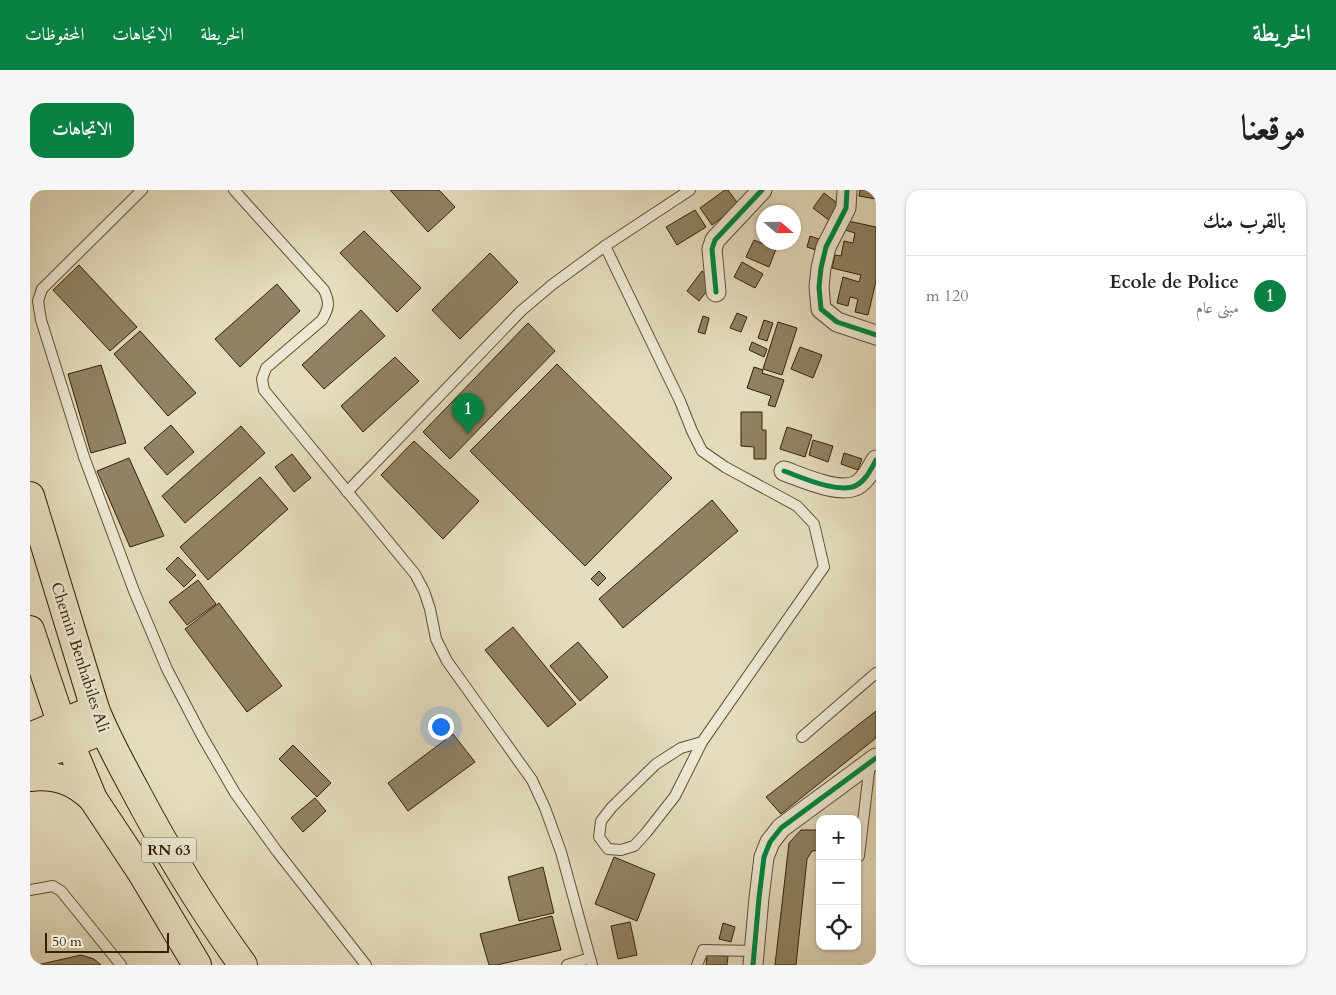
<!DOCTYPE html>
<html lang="ar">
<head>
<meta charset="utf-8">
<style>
  :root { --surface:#fff; --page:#f6f6f6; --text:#222; --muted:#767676; --line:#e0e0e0; --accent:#0b8043 }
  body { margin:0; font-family:Cardo,Amiri,serif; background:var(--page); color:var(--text); direction:rtl }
  .controls { position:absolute; right:15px; bottom:15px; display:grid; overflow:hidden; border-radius:10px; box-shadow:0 1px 4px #0004 }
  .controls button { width:45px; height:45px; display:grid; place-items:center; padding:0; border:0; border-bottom:1px solid var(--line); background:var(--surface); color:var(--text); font:25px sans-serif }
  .compass { position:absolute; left:726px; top:15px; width:45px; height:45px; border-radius:50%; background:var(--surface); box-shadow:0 1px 4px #0004; rotate:110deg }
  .scale { position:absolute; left:15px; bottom:12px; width:124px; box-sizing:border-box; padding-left:5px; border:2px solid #352103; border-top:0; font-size:14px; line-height:18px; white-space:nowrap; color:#352103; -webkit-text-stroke:4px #ede8d4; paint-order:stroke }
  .you { position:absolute; left:410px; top:536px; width:18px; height:18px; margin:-12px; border:4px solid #fff; border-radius:50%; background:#1a73e8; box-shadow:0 0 0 8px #1a73e833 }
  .badge { display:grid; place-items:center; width:32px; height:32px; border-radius:50%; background:var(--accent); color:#fff; font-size:16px; font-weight:700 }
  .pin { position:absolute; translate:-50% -41px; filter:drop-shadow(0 1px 2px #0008) }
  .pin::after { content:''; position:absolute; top:26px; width:18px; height:15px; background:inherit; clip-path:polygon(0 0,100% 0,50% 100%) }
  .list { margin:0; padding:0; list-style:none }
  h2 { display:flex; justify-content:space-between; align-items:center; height:65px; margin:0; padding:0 20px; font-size:21px }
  h2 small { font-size:16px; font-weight:400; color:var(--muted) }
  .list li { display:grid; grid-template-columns:32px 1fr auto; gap:15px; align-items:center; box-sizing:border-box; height:80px; padding:0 20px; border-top:1px solid var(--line) }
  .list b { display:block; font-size:19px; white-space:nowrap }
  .list p { margin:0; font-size:16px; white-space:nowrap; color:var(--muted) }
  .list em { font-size:16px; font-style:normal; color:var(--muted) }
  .icon { flex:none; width:28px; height:28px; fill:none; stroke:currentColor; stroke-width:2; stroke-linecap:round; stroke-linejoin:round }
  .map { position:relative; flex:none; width:846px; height:775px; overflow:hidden; direction:ltr; border-radius:15px }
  header { display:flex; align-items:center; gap:30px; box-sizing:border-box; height:70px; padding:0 25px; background:var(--accent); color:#fff }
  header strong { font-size:24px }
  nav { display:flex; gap:28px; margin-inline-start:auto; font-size:18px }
  .intro { display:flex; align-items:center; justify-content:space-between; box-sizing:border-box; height:120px; padding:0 30px }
  h1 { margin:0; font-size:35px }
  .button { padding:12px 22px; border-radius:15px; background:var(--accent); color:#fff; font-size:18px; font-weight:700 }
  main { display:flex; gap:30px; padding:0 30px }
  aside { flex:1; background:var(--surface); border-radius:15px; box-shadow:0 1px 4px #0004 }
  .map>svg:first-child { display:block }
  .building { fill:#908264; stroke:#352103 }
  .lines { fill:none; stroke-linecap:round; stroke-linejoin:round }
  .service-casing { stroke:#615032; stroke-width:12 }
  .minor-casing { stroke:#615032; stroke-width:21 }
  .primary-casing { stroke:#352103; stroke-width:30 }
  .motorway-casing { stroke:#352103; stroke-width:30 }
  .service { stroke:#ede8d4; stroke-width:10 }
  .minor { stroke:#ede8d4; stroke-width:19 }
  .primary { stroke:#e4dcbd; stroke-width:28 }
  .motorway { stroke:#e4dcbd; stroke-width:28 }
  .cycleway-casing { stroke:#ede8d4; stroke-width:8 }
  .cycleway { stroke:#00873e; stroke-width:5 }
  .labels { text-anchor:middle; stroke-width:5; stroke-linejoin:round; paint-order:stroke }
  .shield { fill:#ede8d4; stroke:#6c5d42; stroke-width:1 }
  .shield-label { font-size:15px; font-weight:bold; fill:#352103 }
  .street-label { font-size:16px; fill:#352103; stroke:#ede8d4 }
</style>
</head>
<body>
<header>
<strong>الخريطة</strong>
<nav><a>الخريطة</a><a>الاتجاهات</a><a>المحفوظات</a></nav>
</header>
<div class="intro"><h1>موقعنا</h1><a class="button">الاتجاهات</a></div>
<main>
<aside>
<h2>بالقرب منك<small></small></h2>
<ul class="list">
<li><span class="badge">1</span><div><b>Ecole de Police</b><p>مبنى عام</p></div><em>120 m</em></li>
</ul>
</aside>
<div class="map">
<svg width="846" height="775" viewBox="0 0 846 775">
  <rect width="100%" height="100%" fill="#e4dcbd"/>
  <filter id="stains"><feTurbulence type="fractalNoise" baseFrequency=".004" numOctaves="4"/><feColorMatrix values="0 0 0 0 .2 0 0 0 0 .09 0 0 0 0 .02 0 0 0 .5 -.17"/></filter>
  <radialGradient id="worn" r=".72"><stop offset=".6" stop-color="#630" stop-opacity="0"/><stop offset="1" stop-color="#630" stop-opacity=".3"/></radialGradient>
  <!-- building -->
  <g class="building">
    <polygon points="360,0 409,0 425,17 398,42"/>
    <polygon points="695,0 698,0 709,15 682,35 670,18"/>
    <polygon points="830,0 846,0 846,9 829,6"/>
    <polygon points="794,3 811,16 800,31 783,18"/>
    <polygon points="665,20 676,37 647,55 636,37"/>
    <polygon points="818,31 846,37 846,91 838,125 825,122 828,109 820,107 818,116 807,113 813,87 829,92 831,85 802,78 805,65 811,66 814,51 823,53 825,43 815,40"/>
    <polygon points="334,41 391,98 367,122 310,63"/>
    <polygon points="780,46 795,51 792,62 777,57"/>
    <polygon points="724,50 746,59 739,77 716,67"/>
    <polygon points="460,63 488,92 430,149 402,120"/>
    <polygon points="712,72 733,84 725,98 704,87"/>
    <polygon points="49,75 107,137 80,161 23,100"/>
    <polygon points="672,81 685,91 669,111 657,101"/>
    <polygon points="247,94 270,121 210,177 185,149"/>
    <polygon points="331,120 355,146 294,199 272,175"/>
    <polygon points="707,123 717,127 711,142 700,138"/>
    <polygon points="673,126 679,128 675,144 668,142"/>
    <polygon points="734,130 743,133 737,151 728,148"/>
    <polygon points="748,132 767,138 752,185 733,179"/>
    <polygon points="498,133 525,161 420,269 393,242"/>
    <polygon points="110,141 166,203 138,226 84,164"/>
    <polygon points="722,152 737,159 734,167 719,160"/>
    <polygon points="770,157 792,165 783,188 761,179"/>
    <polygon points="365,167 389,191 333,242 311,216"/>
    <polygon points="527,174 642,288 555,376 440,261"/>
    <polygon points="71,175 96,253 61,263 38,184"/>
    <polygon points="724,177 733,180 732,183 754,190 745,217 738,215 741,206 717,198"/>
    <polygon points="711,222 732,222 732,240 736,240 736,269 724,269 724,257 711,256"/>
    <polygon points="141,235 164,262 137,285 114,258"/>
    <polygon points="211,236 235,263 155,333 132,306"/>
    <polygon points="757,237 782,245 775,267 750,259"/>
    <polygon points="783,250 803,256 798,272 779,265"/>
    <polygon points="384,251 449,311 413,349 351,285"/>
    <polygon points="814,263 832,269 828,280 811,274"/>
    <polygon points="262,264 281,288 264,302 245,277"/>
    <polygon points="99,268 134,346 100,357 67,281"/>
    <polygon points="230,287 258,319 178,390 150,357"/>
    <polygon points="682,310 708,341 593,438 569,409"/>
    <polygon points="148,367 166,385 154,397 136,379"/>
    <polygon points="569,381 576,388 568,396 561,389"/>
    <polygon points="168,390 186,414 157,435 139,412"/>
    <polygon points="189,413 252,496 217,522 155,439"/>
    <polygon points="483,437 546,514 518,537 455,460"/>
    <polygon points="548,452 578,487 550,511 520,476"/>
    <polygon points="846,521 846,548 751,624 736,607"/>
    <polygon points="423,544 445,572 378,621 358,593"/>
    <polygon points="263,555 301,593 287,607 249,569"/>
    <polygon points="285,608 296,621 273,642 261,628"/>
    <polygon points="771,640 790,640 790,660 782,661 777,669 766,775 745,775 759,653"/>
    <polygon points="584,667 625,684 607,731 565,714"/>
    <polygon points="513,677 524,723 489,731 478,687"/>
    <polygon points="522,726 531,760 467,775 459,775 450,744"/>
    <polygon points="600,732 607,765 588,769 581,736"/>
    <polygon points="693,733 705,737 701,752 689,749"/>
    <polygon points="51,765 64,769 71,775 7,775"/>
    <polygon points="677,765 698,766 697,775 676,775"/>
  </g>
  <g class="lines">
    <!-- service casing -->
    <g class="service-casing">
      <g id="service">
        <polyline points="112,0 12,99 8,111 11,130 54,267 104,401 137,479 172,546 205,603 246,660 336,775"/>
        <path d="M 204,0 L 294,100 C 300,113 299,118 292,130 L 236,178 L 232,189 L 234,200 L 385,384 L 394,401 L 400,419 L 406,449 L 417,471 L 502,590 L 515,618 L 531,662 L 562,775"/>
        <polyline points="575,56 650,211 662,241 672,261 695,277 767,316 784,334 794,377 672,552 651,558 626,574 582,617 571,631 569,647 578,659 591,660 604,656 616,643 645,606 672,552"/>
        <polyline points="317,302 491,121 523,94 575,56 660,0"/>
        <polyline points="772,547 846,483"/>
        <polyline points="829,666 840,573"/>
        <polyline points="0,700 23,696 31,701 91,775"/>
        <polyline points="537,775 560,768"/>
        <polyline points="667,775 673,760 724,761"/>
      </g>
    </g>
    <!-- minor casing -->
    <g class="minor-casing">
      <g id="minor">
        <polyline points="817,0 816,18 796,57 791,78 789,97 791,119 807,132 846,145"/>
        <polyline points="686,102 682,59 685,50 732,0"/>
        <path d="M 754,281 C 771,287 810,305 827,295 C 836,290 841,279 846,270"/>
        <polyline points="723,775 729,708 734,667 740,652 751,638 846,568"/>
      </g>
    </g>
    <!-- primary casing -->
    <g class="primary-casing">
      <g id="primary">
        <path d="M 0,306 L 65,519 C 76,547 91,574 105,600 C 137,661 173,720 213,775"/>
        <polyline points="0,440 31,532 63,609 112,683 167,775"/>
      </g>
    </g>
    <!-- motorway casing -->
    <g class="motorway-casing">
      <g id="motorway">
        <polyline points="0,547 65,519"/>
        <polyline points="0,570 73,540"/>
        <path d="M 0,587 C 26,584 45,591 63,609"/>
      </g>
    </g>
    <!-- service -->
    <use href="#service" class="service"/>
    <!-- minor -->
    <use href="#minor" class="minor"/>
    <!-- primary -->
    <use href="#primary" class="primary"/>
    <!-- motorway -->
    <use href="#motorway" class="motorway"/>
    <!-- cycleway casing -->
    <g class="cycleway-casing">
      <g id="cycleway">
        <polyline points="817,0 816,18 796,57 791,78 789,97 791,119 807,132 846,145"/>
        <polyline points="686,102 682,59 685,50 732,0"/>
        <path d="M 754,281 C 771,287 810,305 827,295 C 836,290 841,279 846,270"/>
        <polyline points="723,775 729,708 734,667 740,652 751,638 846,568"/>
      </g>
    </g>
    <!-- cycleway -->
    <use href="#cycleway" class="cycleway"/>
  </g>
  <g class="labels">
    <!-- shield labels -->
    <rect class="shield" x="111.5" y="647.5" width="55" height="25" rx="4"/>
    <g class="shield-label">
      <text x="139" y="665">RN 63</text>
    </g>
    <!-- street labels -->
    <g class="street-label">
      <text transform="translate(51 467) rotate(72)" y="6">Chemin Benhabiles Ali</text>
    </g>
  </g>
  <rect width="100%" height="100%" filter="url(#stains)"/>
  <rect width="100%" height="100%" fill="url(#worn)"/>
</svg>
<div class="controls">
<button>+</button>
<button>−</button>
<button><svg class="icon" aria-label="locate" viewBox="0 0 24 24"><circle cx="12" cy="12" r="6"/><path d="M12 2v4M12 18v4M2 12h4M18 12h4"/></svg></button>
</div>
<svg class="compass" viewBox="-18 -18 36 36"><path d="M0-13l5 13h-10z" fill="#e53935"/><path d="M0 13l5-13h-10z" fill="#767676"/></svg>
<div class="scale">50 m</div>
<div class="you"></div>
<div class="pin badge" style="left:438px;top:244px">1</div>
</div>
</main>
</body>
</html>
